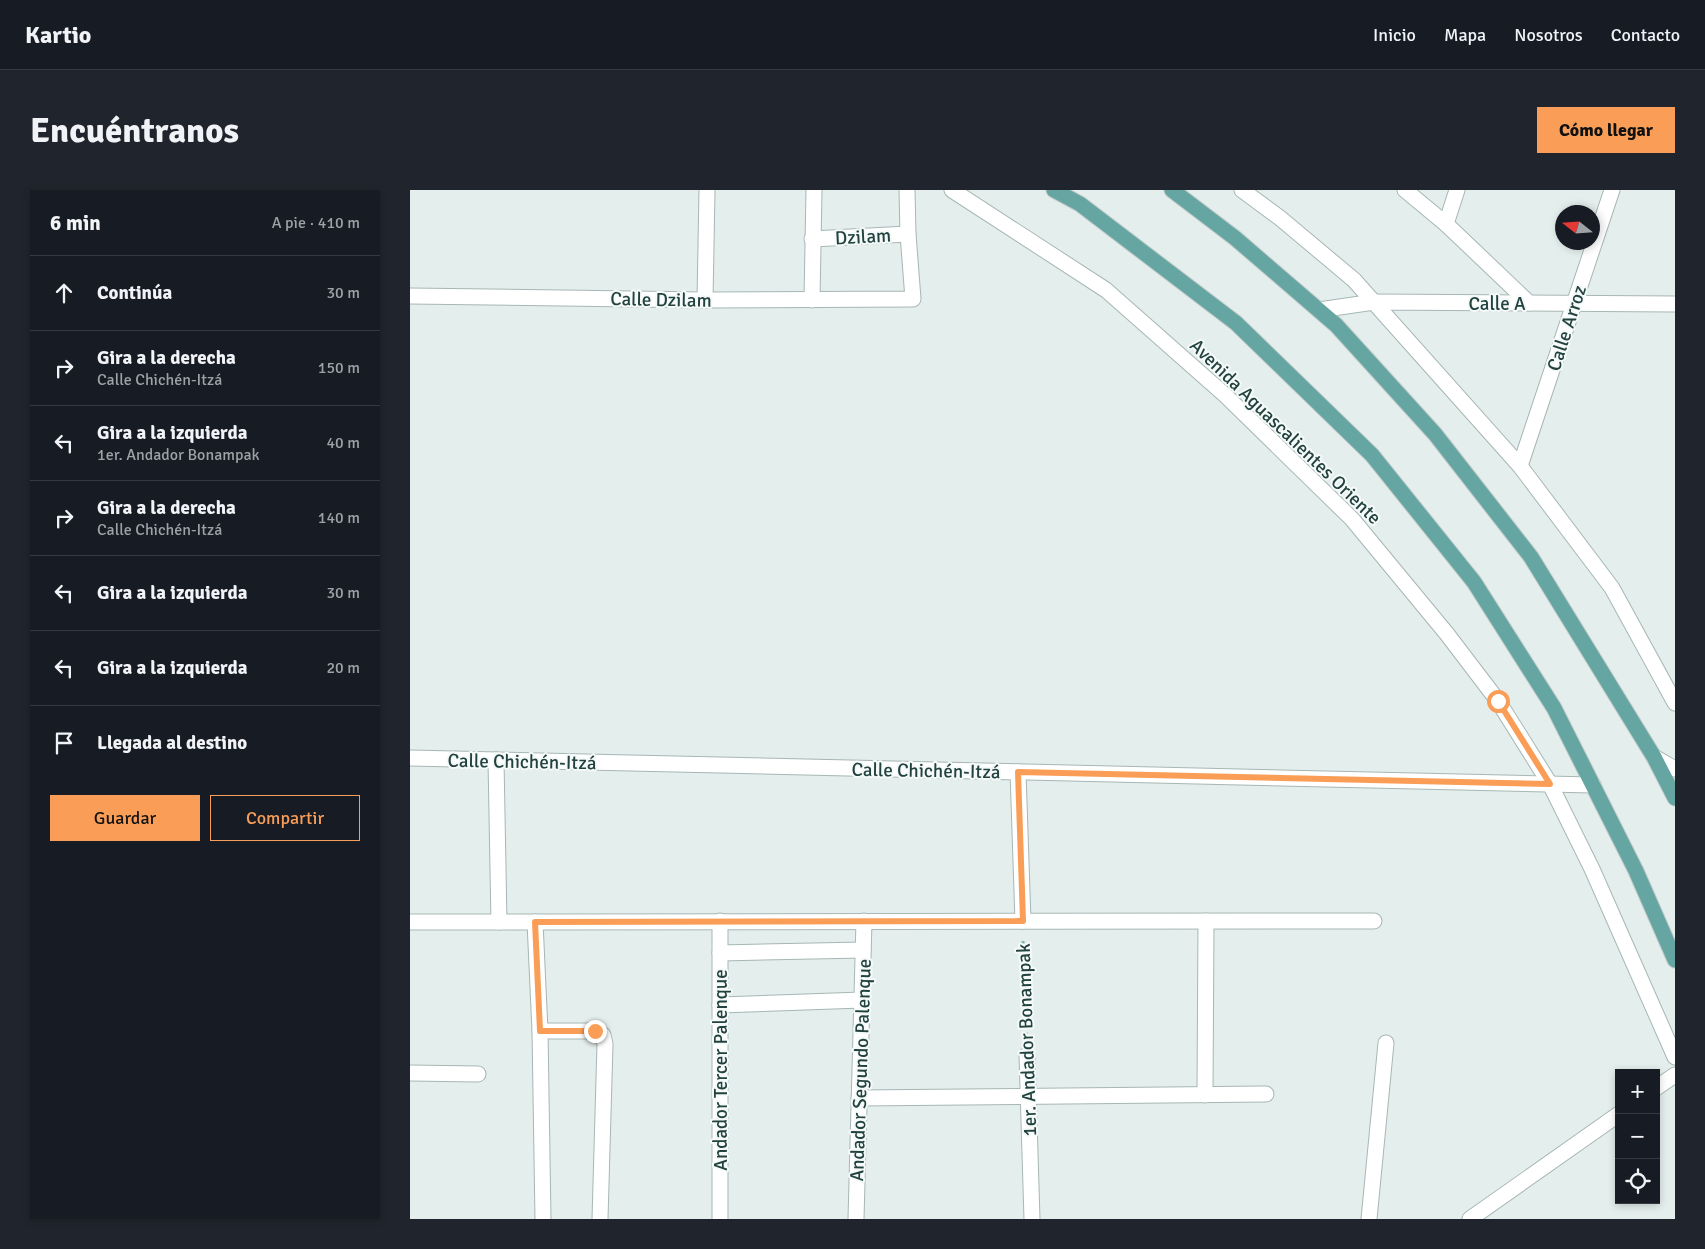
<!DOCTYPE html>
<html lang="es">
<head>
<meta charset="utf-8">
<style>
  :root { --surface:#171b24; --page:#20242c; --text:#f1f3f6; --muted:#9ea1a6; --line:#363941; --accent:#fa9e57 }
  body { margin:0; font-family:Signika,sans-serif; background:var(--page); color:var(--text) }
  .controls { position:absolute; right:15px; bottom:15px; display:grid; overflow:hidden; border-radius:0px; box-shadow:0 2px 8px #0003 }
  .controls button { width:45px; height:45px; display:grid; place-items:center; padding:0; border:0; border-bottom:1px solid var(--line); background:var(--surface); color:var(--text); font:25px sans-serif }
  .compass { position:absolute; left:1145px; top:15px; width:45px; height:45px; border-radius:50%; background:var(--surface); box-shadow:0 2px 8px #0003; rotate:287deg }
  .stop { position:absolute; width:15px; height:15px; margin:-11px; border:4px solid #fa9e57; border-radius:50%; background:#fff }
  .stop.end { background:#fa9e57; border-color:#fff; box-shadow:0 1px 5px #0008 }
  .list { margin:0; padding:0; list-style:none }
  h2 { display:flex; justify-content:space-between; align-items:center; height:65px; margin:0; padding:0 20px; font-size:21px }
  h2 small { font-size:16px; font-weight:400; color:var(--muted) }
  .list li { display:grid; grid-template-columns:32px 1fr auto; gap:15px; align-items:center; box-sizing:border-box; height:75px; padding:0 20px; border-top:1px solid var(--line) }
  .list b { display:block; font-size:19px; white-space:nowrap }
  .list p { margin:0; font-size:16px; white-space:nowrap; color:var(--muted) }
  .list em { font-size:16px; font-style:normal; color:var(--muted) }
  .actions { display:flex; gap:10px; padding:15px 20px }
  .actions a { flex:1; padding:11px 0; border:1px solid var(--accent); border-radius:0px; text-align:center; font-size:18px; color:var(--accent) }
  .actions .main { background:var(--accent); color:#111 }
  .icon { flex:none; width:28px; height:28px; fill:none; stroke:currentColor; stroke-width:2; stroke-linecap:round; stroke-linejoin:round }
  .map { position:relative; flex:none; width:1265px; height:1029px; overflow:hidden; border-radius:0px }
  header { display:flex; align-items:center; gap:30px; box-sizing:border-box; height:70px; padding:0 25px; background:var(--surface); border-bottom:1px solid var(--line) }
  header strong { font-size:24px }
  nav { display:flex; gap:28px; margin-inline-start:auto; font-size:18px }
  .intro { display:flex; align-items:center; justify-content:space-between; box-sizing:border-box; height:120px; padding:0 30px }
  h1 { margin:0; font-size:35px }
  .button { padding:12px 22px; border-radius:0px; background:var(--accent); color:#111; font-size:18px; font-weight:700 }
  main { display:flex; gap:30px; padding:0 30px }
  aside { flex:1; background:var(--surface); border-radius:0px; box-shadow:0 2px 8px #0003 }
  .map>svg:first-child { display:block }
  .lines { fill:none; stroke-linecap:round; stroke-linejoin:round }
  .minor-casing { stroke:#a6b7b5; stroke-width:17 }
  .tertiary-casing { stroke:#a6b7b5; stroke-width:17 }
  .primary-casing { stroke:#c1cac9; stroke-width:17 }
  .path { stroke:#83b4ae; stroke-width:3; stroke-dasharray:2.5 4; stroke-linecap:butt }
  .minor { stroke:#fff; stroke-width:15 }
  .tertiary { stroke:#fff; stroke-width:15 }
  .primary { stroke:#66a6a2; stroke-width:15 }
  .route { stroke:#fa9e57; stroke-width:6 }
  .labels { text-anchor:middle; stroke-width:4; stroke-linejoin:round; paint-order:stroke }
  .street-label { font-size:19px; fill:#22423f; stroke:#f5faf9 }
</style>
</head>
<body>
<header>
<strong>Kartio</strong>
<nav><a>Inicio</a><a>Mapa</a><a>Nosotros</a><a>Contacto</a></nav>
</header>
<div class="intro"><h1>Encuéntranos</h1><a class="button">Cómo llegar</a></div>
<main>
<aside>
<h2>6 min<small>A pie · 410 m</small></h2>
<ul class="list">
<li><svg class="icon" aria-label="ahead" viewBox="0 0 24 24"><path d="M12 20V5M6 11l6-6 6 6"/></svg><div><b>Continúa</b></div><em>30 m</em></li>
<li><svg class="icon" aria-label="right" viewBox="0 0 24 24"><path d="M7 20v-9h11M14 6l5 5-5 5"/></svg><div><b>Gira a la derecha</b><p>Calle Chichén-Itzá</p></div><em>150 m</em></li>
<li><svg class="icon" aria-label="left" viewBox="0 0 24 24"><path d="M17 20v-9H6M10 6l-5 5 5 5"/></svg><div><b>Gira a la izquierda</b><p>1er. Andador Bonampak</p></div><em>40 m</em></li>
<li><svg class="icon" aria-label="right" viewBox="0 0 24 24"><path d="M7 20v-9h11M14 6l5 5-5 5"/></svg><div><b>Gira a la derecha</b><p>Calle Chichén-Itzá</p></div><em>140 m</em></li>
<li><svg class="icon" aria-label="left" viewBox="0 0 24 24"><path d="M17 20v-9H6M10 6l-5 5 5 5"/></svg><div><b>Gira a la izquierda</b></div><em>30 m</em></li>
<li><svg class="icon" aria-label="left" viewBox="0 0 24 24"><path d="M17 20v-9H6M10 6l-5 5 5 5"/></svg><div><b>Gira a la izquierda</b></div><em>20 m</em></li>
<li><svg class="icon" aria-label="arrive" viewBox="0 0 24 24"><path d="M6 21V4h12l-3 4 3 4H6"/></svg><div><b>Llegada al destino</b></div></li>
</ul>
<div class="actions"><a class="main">Guardar</a><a>Compartir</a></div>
</aside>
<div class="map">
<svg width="1265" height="1029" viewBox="0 0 1265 1029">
  <rect width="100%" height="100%" fill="#e4eeec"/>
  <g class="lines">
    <!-- minor casing -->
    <g class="minor-casing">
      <g id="minor">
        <polyline points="995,0 1036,34 1119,113"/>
        <polyline points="1036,34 1047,0"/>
        <polyline points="402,49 498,44"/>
        <polyline points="0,106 295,110 503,109 498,44 497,0"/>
        <polyline points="295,110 297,0"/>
        <polyline points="402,110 404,0"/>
        <polyline points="909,120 964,112 1265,114"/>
        <polyline points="1110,276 1202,0"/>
        <polyline points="1244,567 1265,579"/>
        <polyline points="0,568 1183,595"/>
        <polyline points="86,570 89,732"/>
        <polyline points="608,582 613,731"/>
        <polyline points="0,732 964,731"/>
        <polyline points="125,732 130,841 133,1029"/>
        <polyline points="310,763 453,760"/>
        <polyline points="310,815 452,810"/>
        <polyline points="130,841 185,841 193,845 195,854 190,1029"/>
        <polyline points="617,865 622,1029"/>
        <polyline points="0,883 68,884"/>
        <polyline points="1246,898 1265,885"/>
        <polyline points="795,905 796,731"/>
        <polyline points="449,908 856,904"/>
        <polyline points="310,1029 310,731"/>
        <polyline points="446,1029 454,731"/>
        <polyline points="959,1029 976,853"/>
        <polyline points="1060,1029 1209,924"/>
      </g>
    </g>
    <!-- tertiary casing -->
    <g class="tertiary-casing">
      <g id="tertiary">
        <polyline points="542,0 696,100 815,205 942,329 1037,444 1088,511 1140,594 1182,679 1265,867"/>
        <polyline points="832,0 870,28 944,90 1110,276 1202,398 1265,513"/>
      </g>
    </g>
    <!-- primary casing -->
    <g class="primary-casing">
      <g id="primary">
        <polyline points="644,0 670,14 826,133 962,265 1064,392 1144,518 1226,681 1265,770"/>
        <polyline points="762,0 825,48 926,135 1025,244 1121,367 1244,567 1265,608"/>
      </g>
    </g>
    <!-- path -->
    <polyline class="path" points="613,751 616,847"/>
    <!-- minor -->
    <use href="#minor" class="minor"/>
    <!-- tertiary -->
    <use href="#tertiary" class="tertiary"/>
    <!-- primary -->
    <use href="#primary" class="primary"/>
  </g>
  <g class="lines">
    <!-- route -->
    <polyline class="route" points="185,841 130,841 125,732 613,731 608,582 1140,594 1088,511"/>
  </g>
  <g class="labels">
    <!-- street labels -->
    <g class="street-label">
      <text transform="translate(453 46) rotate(-3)" y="7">Dzilam</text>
      <text transform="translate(251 109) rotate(1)" y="7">Calle Dzilam</text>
      <text x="1087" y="120">Calle A</text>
      <text transform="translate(1156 138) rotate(-72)" y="7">Calle Arroz</text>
      <text transform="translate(876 241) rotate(44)" y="7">Avenida Aguascalientes Oriente</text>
      <text transform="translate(112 571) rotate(1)" y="7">Calle Chichén-Itzá</text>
      <text transform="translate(516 580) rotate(1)" y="7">Calle Chichén-Itzá</text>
      <text transform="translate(616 850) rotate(-92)" y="7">1er. Andador Bonampak</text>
      <text transform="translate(310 880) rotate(-90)" y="7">Andador Tercer Palenque</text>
      <text transform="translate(450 880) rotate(-88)" y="7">Andador Segundo Palenque</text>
    </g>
  </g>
</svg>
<div class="controls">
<button>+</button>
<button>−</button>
<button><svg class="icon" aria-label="locate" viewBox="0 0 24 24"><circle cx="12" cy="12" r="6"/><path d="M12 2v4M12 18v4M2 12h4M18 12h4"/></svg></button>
</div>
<svg class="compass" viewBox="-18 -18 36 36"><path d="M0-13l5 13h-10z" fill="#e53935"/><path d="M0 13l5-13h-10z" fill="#9ea1a6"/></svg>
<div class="stop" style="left:1088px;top:511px"></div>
<div class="stop end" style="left:185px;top:841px"></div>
</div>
</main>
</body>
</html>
